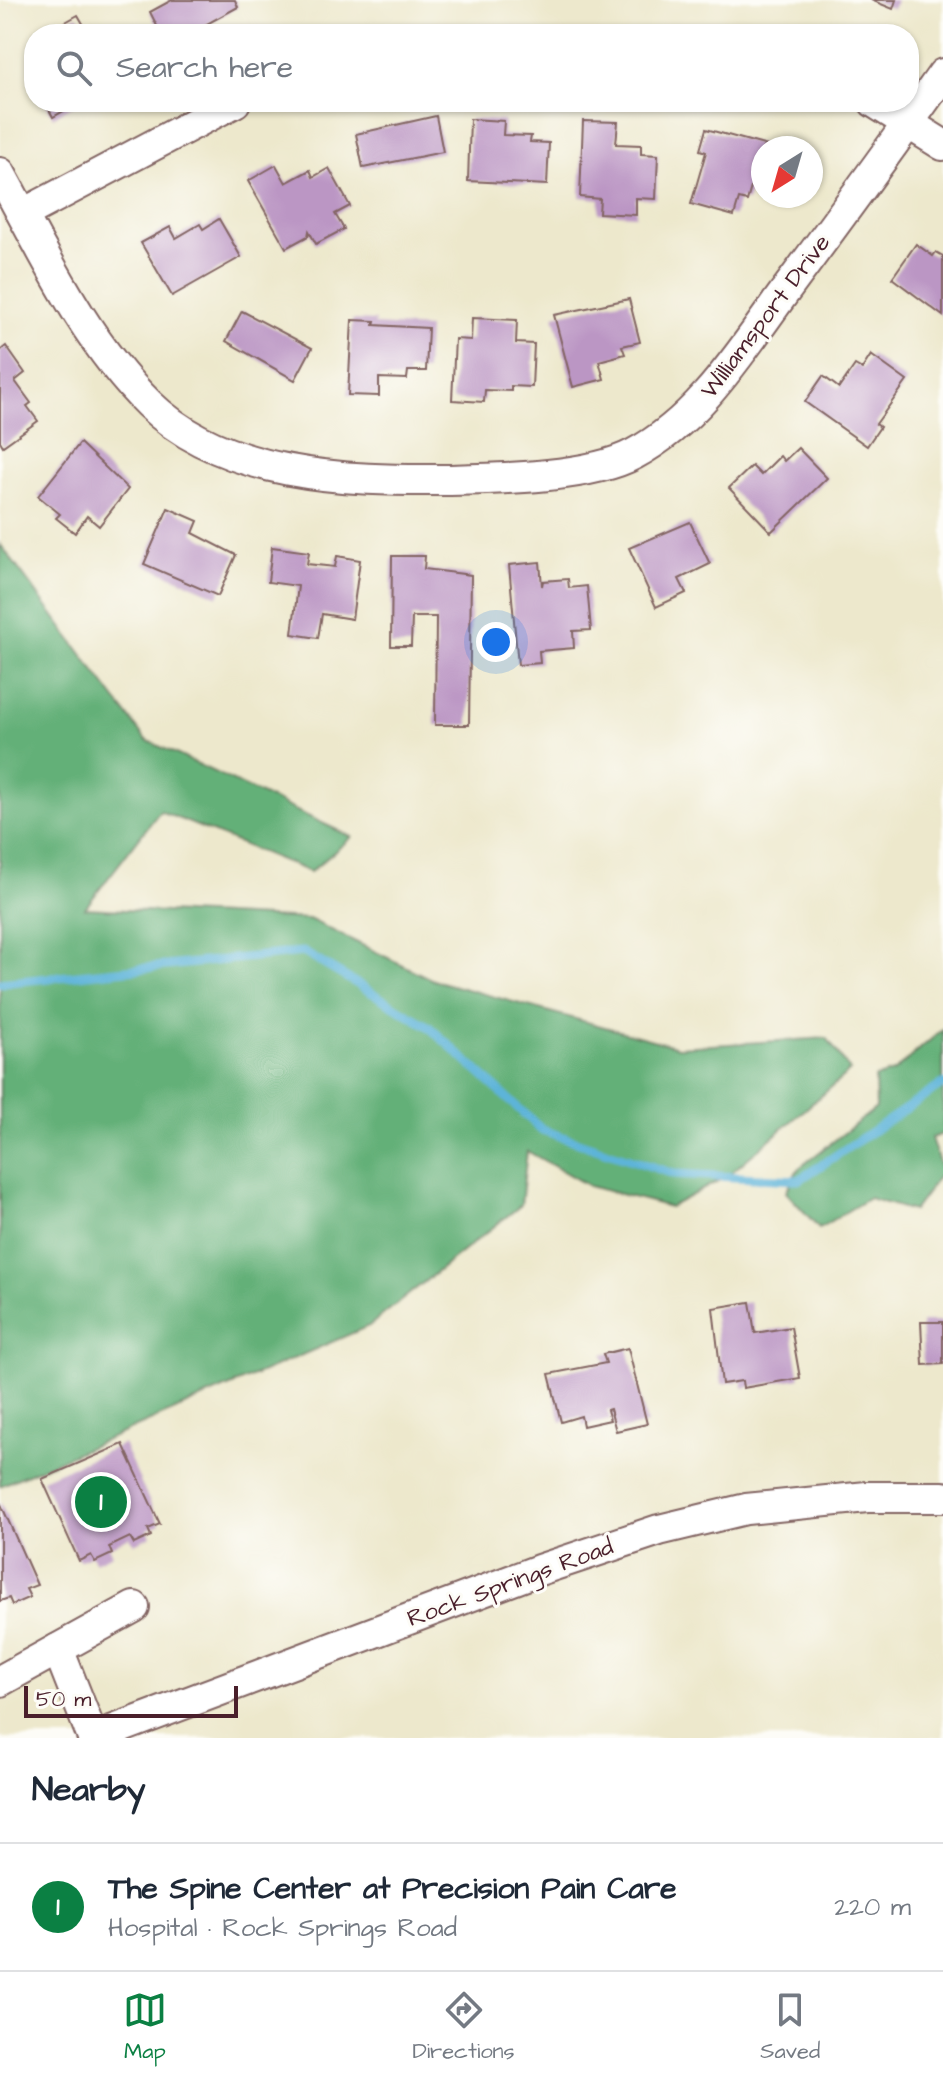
<!DOCTYPE html>
<html lang="en">
<head>
<meta charset="utf-8">
<style>
  :root { --surface:#fff; --page:#f2f2f3; --text:#1f2937; --muted:#747a83; --line:#e0e1e3; --accent:#0b8043 }
  body { margin:0; font-family:"Architects Daughter",sans-serif; background:var(--page); color:var(--text) }
  .compass { position:absolute; left:751px; top:136px; width:72px; height:72px; border-radius:50%; background:var(--surface); box-shadow:0 2px 6px #0004; rotate:217deg }
  .scale { position:absolute; left:24px; bottom:20px; width:214px; box-sizing:border-box; padding-left:8px; border:4px solid #4a1f2b; border-top:0; font-size:22px; line-height:28px; white-space:nowrap; color:#4a1f2b; -webkit-text-stroke:6px #fdfcf7; paint-order:stroke }
  .you { position:absolute; left:496px; top:642px; width:28px; height:28px; margin:-20px; border:6px solid #fff; border-radius:50%; background:#1a73e8; box-shadow:0 0 0 12px #1a73e833 }
  .badge { display:grid; place-items:center; width:52px; height:52px; border-radius:50%; background:var(--accent); color:#fff; font-size:26px; font-weight:700 }
  .pin { position:absolute; translate:-50% -50%; border:4px solid #fff; box-shadow:0 2px 8px #0006 }
  .list { margin:0; padding:0; list-style:none }
  h2 { display:flex; justify-content:space-between; align-items:center; height:104px; margin:0; padding:0 32px; font-size:34px }
  h2 small { font-size:26px; font-weight:400; color:var(--muted) }
  .list li { display:grid; grid-template-columns:52px 1fr auto; gap:24px; align-items:center; box-sizing:border-box; height:128px; padding:0 32px; border-top:2px solid var(--line) }
  .list b { display:block; font-size:30px; white-space:nowrap }
  .list p { margin:0; font-size:26px; white-space:nowrap; color:var(--muted) }
  .list em { font-size:26px; font-style:normal; color:var(--muted) }
  .icon { flex:none; width:44px; height:44px; fill:none; stroke:currentColor; stroke-width:2; stroke-linecap:round; stroke-linejoin:round }
  .map { position:relative; flex:none; width:943px; height:1738px; overflow:hidden }
  .search { position:absolute; background:var(--surface); box-shadow:0 2px 6px #0004; left:24px; right:24px; top:24px; height:88px; display:flex; align-items:center; gap:20px; box-sizing:border-box; padding:0 28px; border-radius:32px; color:var(--muted); font-size:30px }
  .sheet { height:232px; background:var(--surface) }
  nav { display:flex; justify-content:space-around; align-items:center; box-sizing:border-box; height:112px; border-top:2px solid var(--line); background:var(--surface); font-size:22px; color:var(--muted) }
  nav a { display:grid; justify-items:center; gap:4px }
  nav .on { color:var(--accent) }
  .map>svg:first-child { display:block }
  .forest { fill:#63b078; stroke:#566852; stroke-width:2 }
  .lines { fill:none; stroke-linecap:round; stroke-linejoin:round }
  .stream { stroke:#5db4d9; stroke-width:9 }
  .building { fill:#bb96c4 }
  .minor-casing { stroke:#836563; stroke-width:34 }
  .minor { stroke:#fff; stroke-width:30 }
  .labels { text-anchor:middle; stroke-width:6; stroke-linejoin:round; paint-order:stroke }
  .street-label { font-size:24px; fill:#4a1f2b; stroke:#fdfcf7 }
</style>
</head>
<body>
<div class="map">
<svg width="943" height="1738" viewBox="0 0 943 1738">
  <rect width="100%" height="100%" fill="#fdfcf7"/>
  <filter id="ink" filterUnits="userSpaceOnUse"><feTurbulence type="fractalNoise" baseFrequency=".0125" numOctaves="2"/><feDisplacementMap in="SourceGraphic" scale="16" xChannelSelector="R" yChannelSelector="G"/><feConvolveMatrix kernelMatrix="1 2 1 2 8 2 1 2 1" color-interpolation-filters="sRGB"/></filter>
  <filter id="wash" filterUnits="userSpaceOnUse"><feTurbulence type="fractalNoise" baseFrequency=".006" numOctaves="4" result="noise"/><feDisplacementMap in="SourceGraphic" scale="32" xChannelSelector="R" yChannelSelector="G"/><feGaussianBlur stdDeviation="1.8" result="paint"/><feColorMatrix in="noise" values="0 0 0 0 0 0 0 0 0 0 0 0 0 0 0 0 0 1.4 0 .05"/><feComposite in="paint" operator="in"/></filter>
  <g filter="url(#wash)">
    <rect width="100%" height="100%" fill="#ede8cc"/>
    <!-- forest -->
    <g class="forest">
      <polygon points="0,544 146,740 352,837 310,872 160,811 85,908 309,919 433,980 678,1047 827,1038 850,1071 726,1177 670,1207 589,1186 527,1151 521,1205 369,1326 0,1486"/>
      <polygon points="943,1029 943,1134 931,1138 942,1172 913,1211 869,1198 819,1228 786,1192 798,1169 876,1108 875,1078 893,1072"/>
    </g>
    <g class="lines">
      <!-- stream -->
      <polyline class="stream" points="0,983 303,952 428,1026 542,1130 674,1174 799,1180 943,1084"/>
    </g>
    <g id="blocks">
      <!-- building -->
      <g class="building">
        <polygon points="172,0 235,0 238,7 196,30 194,27 181,34 161,34 150,12"/>
        <polygon points="871,0 896,0 893,9"/>
        <polygon points="78,15 89,34 44,34"/>
        <polygon points="45,102 79,102 53,117"/>
        <polygon points="436,116 443,152 363,168 356,134"/>
        <polygon points="470,119 504,121 503,135 531,136 530,142 549,143 547,185 468,181"/>
        <polygon points="583,121 618,122 616,144 641,145 641,154 658,155 656,199 636,198 636,215 599,213 600,199 580,197"/>
        <polygon points="706,129 771,147 763,148 763,177 750,174 754,177 747,201 739,199 734,216 691,204 706,152 700,150"/>
        <polygon points="276,165 286,183 310,170 313,177 329,168 350,206 335,214 344,229 316,244 309,231 308,236 286,248 248,181"/>
        <polygon points="219,219 241,257 172,296 141,243 170,227 176,238 200,224 203,229"/>
        <polygon points="916,244 933,256 936,252 943,256 943,316 892,278"/>
        <polygon points="629,299 640,342 622,346 625,354 599,361 604,379 573,387 554,315"/>
        <polygon points="242,311 312,348 295,380 226,341"/>
        <polygon points="472,318 517,320 516,343 534,344 532,387 511,386 511,391 485,390 484,402 452,400 455,339 471,340"/>
        <polygon points="352,320 375,321 374,325 428,328 426,371 408,371 407,379 379,378 379,396 348,395"/>
        <polygon points="6,346 25,373 15,381 31,403 27,406 38,421 3,446 0,441 0,351"/>
        <polygon points="871,355 907,381 876,424 880,427 867,446 805,402 823,376 839,388 855,365 862,369"/>
        <polygon points="80,443 128,489 99,526 87,516 75,533 56,518 60,514 38,496"/>
        <polygon points="798,448 827,478 771,532 729,488 752,466 761,475 780,456 784,461"/>
        <polygon points="168,508 198,521 193,533 236,555 218,596 144,564"/>
        <polygon points="690,522 710,564 679,579 686,593 656,607 629,548"/>
        <polygon points="272,547 309,552 307,564 335,567 337,556 360,560 352,619 322,614 318,638 292,634 298,586 268,582"/>
        <polygon points="392,556 425,556 424,569 471,575 469,725 435,725 436,617 412,617 411,646 391,646"/>
        <polygon points="540,562 542,586 543,581 568,579 569,588 587,586 591,630 573,631 574,648 539,651 540,663 518,665 509,565"/>
        <polygon points="750,1302 755,1333 791,1327 800,1378 743,1388 742,1381 722,1384 713,1308"/>
        <polygon points="921,1322 943,1322 943,1364 923,1365"/>
        <polygon points="628,1348 647,1424 616,1431 610,1409 607,1410 610,1420 583,1426 581,1416 561,1422 549,1374 606,1363 603,1354"/>
        <polygon points="123,1444 160,1524 148,1529 151,1536 134,1544 130,1537 109,1547 112,1554 95,1562 91,1555 79,1561 42,1479"/>
        <polygon points="0,1502 37,1585 26,1589 30,1597 12,1605 9,1598 0,1601"/>
      </g>
    </g>
  </g>
  <g filter="url(#ink)">
    <use href="#blocks" fill-opacity="0" stroke="#836563" stroke-width="2"/>
    <g class="lines">
      <!-- minor casing -->
      <g class="minor-casing">
        <g id="minor">
          <polyline points="874,102 943,145"/>
          <path d="M 0,173 C 43,251 84,340 149,404 C 224,477 347,481 445,480 C 496,479 590,478 634,454 C 703,417 744,346 789,286 C 841,216 893,145 943,74"/>
          <polyline points="23,214 235,102"/>
          <polyline points="58,1649 93,1738"/>
          <polyline points="0,1681 134,1607"/>
          <polyline points="93,1738 539,1570 659,1530 746,1509 867,1497 943,1497"/>
        </g>
      </g>
      <!-- minor -->
      <use href="#minor" class="minor"/>
    </g>
  </g>
  <g class="labels">
    <!-- street labels -->
    <g class="street-label">
      <text transform="translate(765 316) rotate(-53)" y="8">Williamsport Drive</text>
      <text transform="translate(510 1582) rotate(-20)" y="8">Rock Springs Road</text>
    </g>
  </g>
</svg>
<svg class="compass" viewBox="-18 -18 36 36"><path d="M0-13l5 13h-10z" fill="#e53935"/><path d="M0 13l5-13h-10z" fill="#747a83"/></svg>
<div class="scale">50 m</div>
<div class="you"></div>
<div class="pin badge" style="left:101px;top:1502px">1</div>
<div class="search"><svg class="icon" aria-label="search" viewBox="0 0 24 24"><circle cx="10" cy="10" r="6"/><path d="M15 15l6 6"/></svg>Search here</div>
</div>
<section class="sheet">
<h2>Nearby<small></small></h2>
<ul class="list">
<li><span class="badge">1</span><div><b>The Spine Center at Precision Pain Care</b><p>Hospital · Rock Springs Road</p></div><em>220 m</em></li>
</ul>
</section>
<nav>
<a class="on"><svg class="icon" aria-label="map" viewBox="0 0 24 24"><path d="M3 6l6-2 6 2 6-2v14l-6 2-6-2-6 2zM9 4v14M15 6v14"/></svg>Map</a>
<a><svg class="icon" aria-label="directions" viewBox="0 0 24 24"><path d="M12 3l9 9-9 9-9-9zM9 14v-3h6M13 9l2 2-2 2"/></svg>Directions</a>
<a><svg class="icon" aria-label="saved" viewBox="0 0 24 24"><path d="M7 4h10v16l-5-4-5 4z"/></svg>Saved</a>
</nav>
</body>
</html>
